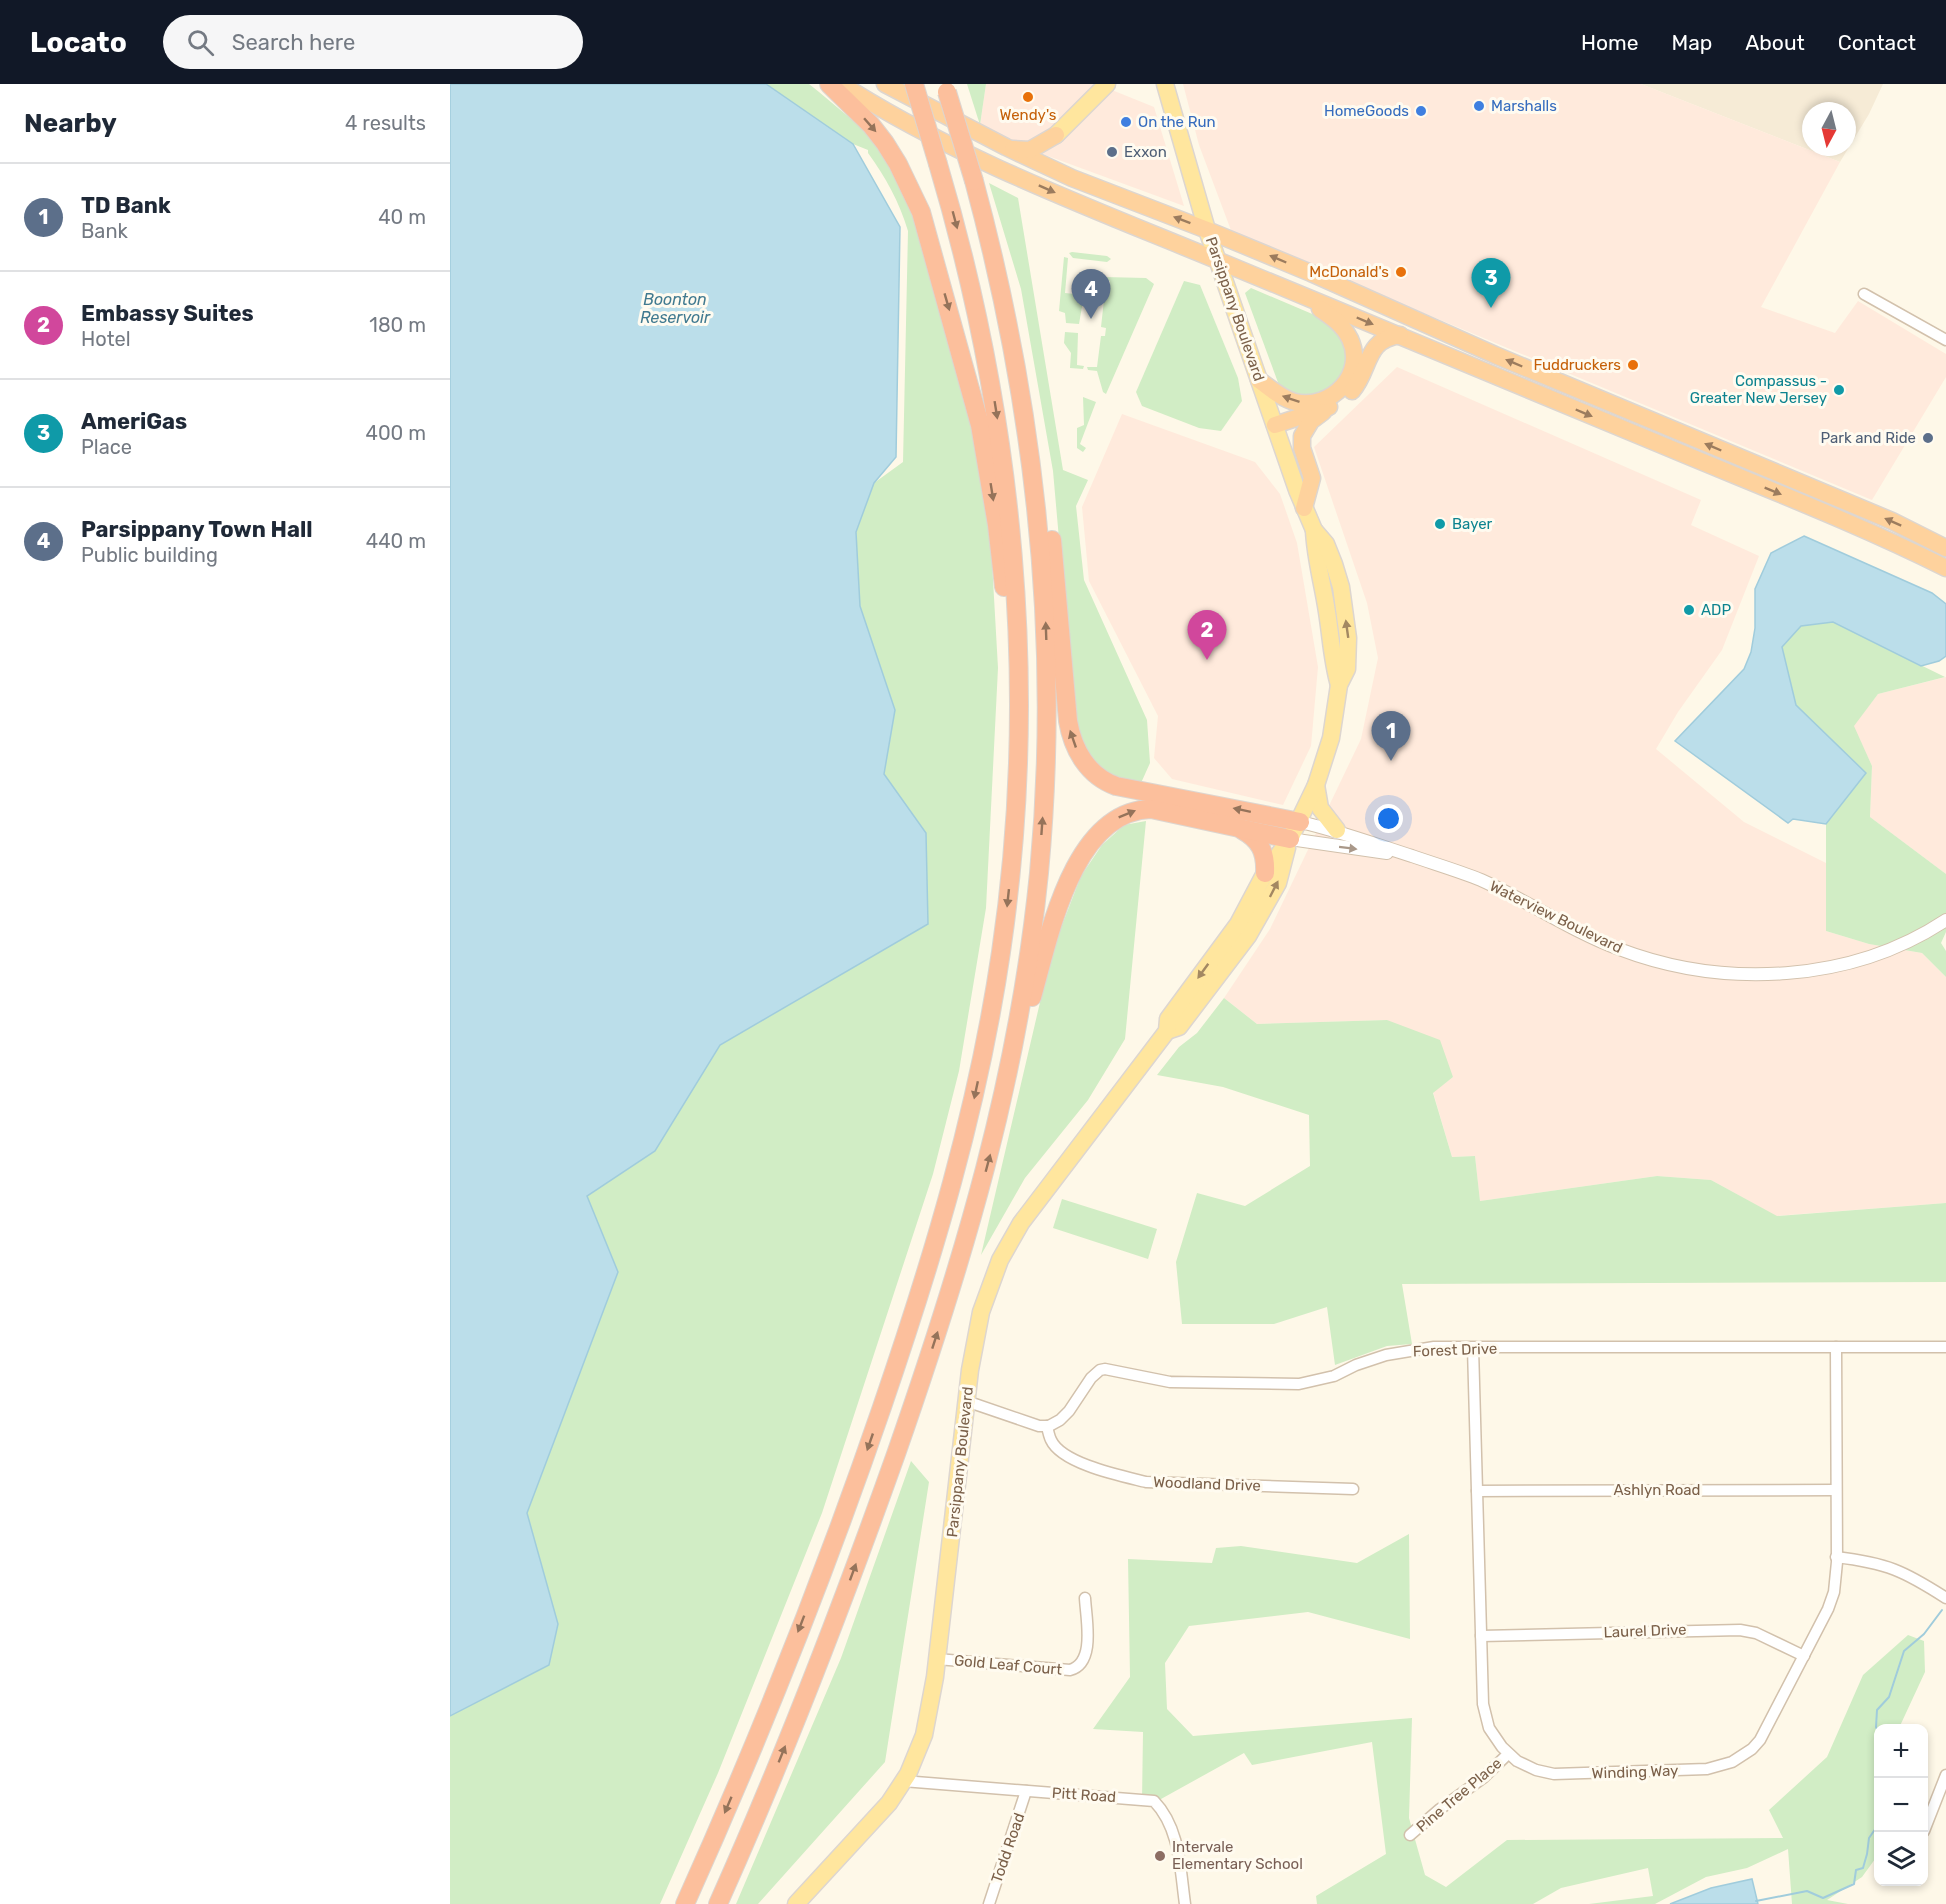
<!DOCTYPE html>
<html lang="en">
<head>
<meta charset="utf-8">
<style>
  :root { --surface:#fff; --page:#f6f6f7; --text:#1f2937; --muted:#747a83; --line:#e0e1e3; --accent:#111827 }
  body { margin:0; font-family:Rubik,sans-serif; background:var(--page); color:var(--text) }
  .controls { position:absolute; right:18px; bottom:18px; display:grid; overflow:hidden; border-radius:12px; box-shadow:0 3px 9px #0003 }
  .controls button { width:54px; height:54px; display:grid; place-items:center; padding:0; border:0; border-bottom:2px solid var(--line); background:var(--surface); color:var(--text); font:30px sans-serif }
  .compass { position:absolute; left:1352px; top:18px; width:54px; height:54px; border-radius:50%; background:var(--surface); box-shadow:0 3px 9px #0003; rotate:187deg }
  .you { position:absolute; left:939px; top:735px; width:21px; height:21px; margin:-15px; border:4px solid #fff; border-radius:50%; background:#1a73e8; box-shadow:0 0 0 9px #1a73e833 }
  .badge { display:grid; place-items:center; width:39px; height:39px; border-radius:50%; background:var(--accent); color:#fff; font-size:20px; font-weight:700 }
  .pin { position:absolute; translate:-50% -50px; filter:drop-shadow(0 2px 3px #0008) }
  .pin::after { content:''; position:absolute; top:32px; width:21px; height:18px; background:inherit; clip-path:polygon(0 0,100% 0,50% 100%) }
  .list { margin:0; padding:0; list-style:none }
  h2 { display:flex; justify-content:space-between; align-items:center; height:78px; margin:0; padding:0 24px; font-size:26px }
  h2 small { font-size:20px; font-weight:400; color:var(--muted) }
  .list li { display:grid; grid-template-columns:39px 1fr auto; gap:18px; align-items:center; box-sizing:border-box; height:108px; padding:0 24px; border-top:2px solid var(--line) }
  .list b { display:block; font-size:22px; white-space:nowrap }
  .list p { margin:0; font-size:20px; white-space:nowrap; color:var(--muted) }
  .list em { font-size:20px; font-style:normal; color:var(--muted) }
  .icon { flex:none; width:33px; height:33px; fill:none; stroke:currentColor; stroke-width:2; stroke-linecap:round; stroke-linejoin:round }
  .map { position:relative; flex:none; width:1496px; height:1820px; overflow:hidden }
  header { display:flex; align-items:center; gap:36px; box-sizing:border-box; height:84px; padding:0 30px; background:var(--accent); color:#fff }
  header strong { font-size:28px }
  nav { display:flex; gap:33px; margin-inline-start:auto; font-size:21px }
  .search { width:420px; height:54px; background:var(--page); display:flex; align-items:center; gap:15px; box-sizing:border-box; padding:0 21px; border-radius:33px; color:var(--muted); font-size:22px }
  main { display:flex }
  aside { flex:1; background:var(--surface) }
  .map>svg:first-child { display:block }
  .residential { fill:#f6ebd6; fill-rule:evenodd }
  .commercial { fill:#ffeadc }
  .green { fill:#d1edc5 }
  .water { fill:#bbdeea; stroke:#a0ccdc; stroke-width:1.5 }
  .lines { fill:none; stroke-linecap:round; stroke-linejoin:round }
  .stream { stroke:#a0ccdc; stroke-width:2 }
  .minor-casing { stroke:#d2c1ac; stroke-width:13 }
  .tertiary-casing { stroke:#d2c1ac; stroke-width:14 }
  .primary-casing { stroke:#ddd6d0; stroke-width:19 }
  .trunk-casing { stroke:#ddd6d0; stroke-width:19 }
  .motorway-casing { stroke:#ddd6d0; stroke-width:20 }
  .minor { stroke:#fff; stroke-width:10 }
  .tertiary { stroke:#fff; stroke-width:12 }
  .primary { stroke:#ffe69e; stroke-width:16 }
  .trunk { stroke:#fed29d; stroke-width:16 }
  .motorway { stroke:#fcbf9c; stroke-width:18 }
  .motorway-bridge-casing { stroke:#ddd6d0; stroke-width:20; stroke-linecap:butt }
  .motorway-bridge { stroke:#fcbf9c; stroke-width:18 }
  .oneway { fill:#95735a }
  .oneway2 { fill:#9c7c5e }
  .oneway3 { fill:#a38862 }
  .oneway4 { fill:#a99889 }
  .food-dot { fill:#e8710a; stroke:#fffbf0; stroke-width:2 }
  .shop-dot { fill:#3f7fe0; stroke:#fffbf0; stroke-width:2 }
  .service-dot { fill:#5c6f8a; stroke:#fffbf0; stroke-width:2 }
  .culture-dot { fill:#0f9aa8; stroke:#fffbf0; stroke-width:2 }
  .education-dot { fill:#8d6e63; stroke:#fffbf0; stroke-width:2 }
  .labels { text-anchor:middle; stroke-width:6; stroke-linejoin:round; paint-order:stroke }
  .shop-label { font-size:15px; fill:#366cbe; stroke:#fffbf0; text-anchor:start }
  .food-label { font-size:15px; fill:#c56008; stroke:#fffbf0; text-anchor:end }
  .service-label { font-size:15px; fill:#4e5e75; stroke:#fffbf0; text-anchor:start }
  .street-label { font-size:15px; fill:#7b6049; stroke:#fffbf0 }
  .culture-label { font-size:15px; fill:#0d838f; stroke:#fffbf0; text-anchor:start }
  .education-label { font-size:15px; fill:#785e54; stroke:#fffbf0; text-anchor:start }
  .water-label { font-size:16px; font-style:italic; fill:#417a90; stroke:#fffbf0 }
</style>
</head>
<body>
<header>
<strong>Locato</strong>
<div class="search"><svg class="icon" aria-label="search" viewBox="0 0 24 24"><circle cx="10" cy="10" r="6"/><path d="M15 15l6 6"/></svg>Search here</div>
<nav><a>Home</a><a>Map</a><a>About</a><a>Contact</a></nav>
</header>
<main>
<aside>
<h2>Nearby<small>4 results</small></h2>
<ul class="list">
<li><span class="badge" style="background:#5c6f8a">1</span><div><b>TD Bank</b><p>Bank</p></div><em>40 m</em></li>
<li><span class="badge" style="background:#d1479c">2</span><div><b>Embassy Suites</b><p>Hotel</p></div><em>180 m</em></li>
<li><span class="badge" style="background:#0f9aa8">3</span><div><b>AmeriGas</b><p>Place</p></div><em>400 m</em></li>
<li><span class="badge" style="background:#5c6f8a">4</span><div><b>Parsippany Town Hall</b><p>Public building</p></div><em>440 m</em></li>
</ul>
</aside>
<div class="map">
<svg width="1496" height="1820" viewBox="0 0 1496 1820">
  <rect width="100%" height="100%" fill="#fef8e8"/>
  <!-- residential -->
  <path class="residential" d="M 1191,0 L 1433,0 L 1419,30 L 1390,78 ZM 1361,27 L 1397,27 L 1397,63 L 1361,63 Z"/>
  <!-- commercial -->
  <g class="commercial">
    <polygon points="536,0 647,0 704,23 734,122 560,58 530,41"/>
    <polygon points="733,0 1191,0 1390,78 1311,223 1385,249 1408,217 1496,270 1496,293 1422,416 782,149 749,61"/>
    <polygon points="947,283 1251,416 1241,441 1309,472 1272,566 1228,628 1206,665 1294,738 1376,779 1376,847 1419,860 1472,869 1496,893 1496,1119 1326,1132 1261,1096 1207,1092 1030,1117 1025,1072 1002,1073 983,1008 1003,993 937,936 807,940 774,914 820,845 911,655 928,574 917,519 864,363"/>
    <polygon points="672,330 805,378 830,410 847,459 868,583 861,662 833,721 722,695 704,674 708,632 639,497 632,423"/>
    <polygon points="1496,593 1496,790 1420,733 1422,682 1403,642 1428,610"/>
  </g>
  <!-- green -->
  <g class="green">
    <path d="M 316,0 L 359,0 L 369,8 L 419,50 L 463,119 L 526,350 L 540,443 L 548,584 L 536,824 L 509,987 L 483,1090 L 372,1429 L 268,1689 L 210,1820 L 0,1820 L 0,1632 L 99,1581 L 108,1540 L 77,1429 L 168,1188 L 136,1112 L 205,1067 L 270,961 L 478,840 L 476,749 L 434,690 L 445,626 L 410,522 L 406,448 L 424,399 L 453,378 L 458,147 C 449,117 436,94 418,69 L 418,66 L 403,60 Z"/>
    <polygon points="517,0 536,0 530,41"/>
    <path d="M 539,99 L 568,114 L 613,386 L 638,396 L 626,422 L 634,496 L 697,636 L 700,679 L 691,699 C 683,698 674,698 667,696 C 641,688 632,660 625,636 L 603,387 L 571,205 Z"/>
    <polygon points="622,168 657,172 661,175 657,178 623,174 619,169"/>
    <polygon points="614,173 618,174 615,209 634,211 629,240 616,239 615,229 609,227"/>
    <polygon points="654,193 696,194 704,200 656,310 653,308 647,287 638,286 637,283 647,283 651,252 655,252 656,244 651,243 654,216 655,213 658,213 660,197 653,196"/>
    <polygon points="734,197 750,201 788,294 792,317 771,347 749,344 692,322 686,308"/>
    <polygon points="801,204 874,235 885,243 899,272 889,301 856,316 830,304 795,209"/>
    <polygon points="615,248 628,249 627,281 634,282 633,285 620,284 621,269 614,259"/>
    <polygon points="633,313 646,318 630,360 636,364 633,368 627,364 627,344 634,341"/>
    <polygon points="1383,538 1495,593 1428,610 1404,642 1422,682 1420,733 1496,790 1496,848 1491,859 1496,867 1496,893 1472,869 1419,860 1376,847 1376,740 1415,689 1346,621 1332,563 1351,542"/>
    <polygon points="696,737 675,955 638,1016 575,1094 531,1171 602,867 631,792 652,761 674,741"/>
    <polygon points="774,914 807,940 937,936 990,956 1003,993 983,1009 1002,1073 1025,1072 1030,1117 1207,1092 1261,1096 1327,1132 1496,1119 1496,1198 952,1200 962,1260 937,1262 885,1281 877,1223 824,1240 732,1240 726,1178 747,1109 795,1122 860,1082 859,1031 773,1003 707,991 729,963 747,949"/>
    <polygon points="612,1115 707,1145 698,1175 603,1144"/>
    <polygon points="461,1377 479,1398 435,1678 308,1820 286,1820 391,1574"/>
    <polygon points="959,1450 960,1555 858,1528 739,1542 715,1579 717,1625 743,1652 962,1634 959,1734 975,1791 996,1803 1057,1756 1333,1754 1319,1726 1377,1673 1413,1591 1458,1551 1474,1557 1475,1588 1449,1644 1428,1644 1428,1771 1412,1793 1377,1816 1398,1820 1342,1820 1338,1765 1297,1784 1256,1793 1205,1820 1139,1820 1203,1812 1198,1784 1111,1804 1083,1820 867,1820 866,1812 936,1770 922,1658 802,1681 794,1669 711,1715 692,1717 693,1648 643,1645 680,1593 678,1475 762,1479 766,1464 791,1462 907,1479"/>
  </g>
  <!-- water -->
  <g class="water">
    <polygon points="0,0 316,0 403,60 450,143 446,373 424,399 406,448 410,522 445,626 434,690 476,749 478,840 270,961 205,1067 137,1112 168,1188 77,1429 108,1540 99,1581 0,1632"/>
    <polygon points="1354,452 1482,509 1496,520 1496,572 1489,577 1471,582 1383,538 1351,542 1332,563 1346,621 1416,689 1376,740 1343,735 1338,739 1225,657 1294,585 1301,568 1305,544 1305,505 1321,469"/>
    <polygon points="1302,1795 1308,1820 1220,1820 1261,1804"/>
  </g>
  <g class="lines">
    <!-- stream -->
    <g class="stream">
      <polyline points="1428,1647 1426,1643 1427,1626 1439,1613 1454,1567 1474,1550 1492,1526"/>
      <polyline points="1428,1656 1427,1668 1428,1678"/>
      <polyline points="1306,1817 1357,1807 1373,1814 1404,1800 1406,1786 1413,1784 1417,1770 1419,1754 1428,1741"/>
    </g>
    <!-- minor casing -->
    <g class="minor-casing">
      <g id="minor">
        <polyline points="1414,210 1496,256"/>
        <polyline points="1023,1264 1033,1620 1039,1644 1052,1663 1067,1677 1086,1686 1104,1690 1257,1685 1282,1678 1302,1665 1310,1656 1378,1525 1384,1508 1387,1478 1386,1263"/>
        <polyline points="516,1317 589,1342 599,1342 610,1336 619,1327 641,1294 650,1286 655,1285 720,1298 849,1300 884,1292 906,1281 936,1271 984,1263 1496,1263"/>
        <path d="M 597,1342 C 598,1347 599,1352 601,1356 C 612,1380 672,1392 696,1398 L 903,1405"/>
        <polyline points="1027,1407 1386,1406"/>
        <path d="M 1386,1473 C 1437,1479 1454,1487 1496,1514"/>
        <polyline points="1031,1552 1290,1546 1306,1549 1354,1572"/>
        <path d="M 487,1575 L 620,1586 C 646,1579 636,1535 635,1514"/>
        <path d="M 453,1697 L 704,1717 C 730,1744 730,1784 735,1820"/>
        <polyline points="1474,1747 1496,1691"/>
        <polyline points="960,1751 990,1725 1033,1694 1058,1670"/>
        <polyline points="539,1820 576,1707"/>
      </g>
    </g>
    <!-- tertiary casing -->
    <g class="tertiary-casing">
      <g id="tertiary">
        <path d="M 850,738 C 890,747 924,760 962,772 C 985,780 1009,787 1031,796 C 1078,817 1121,847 1169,865 C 1274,905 1401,899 1496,836"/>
        <polyline points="840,755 937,769"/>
      </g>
    </g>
    <!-- primary casing -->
    <g class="primary-casing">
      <g id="primary">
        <polyline points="606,51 657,0"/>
        <path d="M 864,446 C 865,474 873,500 877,528 C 881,553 882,577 889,601"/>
        <polyline points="866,701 870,724 887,746"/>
        <polyline points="717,947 729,943 798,852 828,799 837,764"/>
        <polyline points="346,1820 439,1719 458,1690 474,1651 485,1593 520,1286 531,1228 550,1176 571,1139 717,947 718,935 788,840 815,789 840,755 866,701 881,654 889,601 897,585 898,554 891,503 884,480 876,460 864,446 847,406 757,146 715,0"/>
      </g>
    </g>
    <!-- trunk casing -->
    <g class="trunk-casing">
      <g id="trunk">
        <path d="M 391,0 C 508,75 641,124 769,177 C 917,238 1065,300 1212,361 C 1307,401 1404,438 1496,484"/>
        <polyline points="435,0 556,63 622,94 757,146 861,189 1045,271 1442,437 1496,464"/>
        <polyline points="563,65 580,66 606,51"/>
        <path d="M 809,296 C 820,304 832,315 845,318 C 882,326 916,290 900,255 C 893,241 882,233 870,225"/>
        <path d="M 902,307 C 921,285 914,256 950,251"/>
        <polyline points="825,341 879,323"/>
        <polyline points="854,424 862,394 852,364 852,352 861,337 873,328"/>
      </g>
    </g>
    <!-- motorway casing -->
    <g class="motorway-casing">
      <g id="motorway">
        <polyline points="379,0 421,41 435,59 448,80 471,128 530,341 547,441 554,503"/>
        <path d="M 602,456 L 618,637 C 623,666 638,692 666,702 L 850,738"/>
        <path d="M 792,746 C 810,756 816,768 815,789"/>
        <path d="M 582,913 C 599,854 622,727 701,725 L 840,755"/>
        <path d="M 235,1820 C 308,1658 374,1492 432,1323 C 483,1174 528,1025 551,868 C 590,604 564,335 488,80"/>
        <path d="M 268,1820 C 334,1673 392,1522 446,1370 C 513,1178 569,993 589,789 C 611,555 585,323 524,97"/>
      </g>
    </g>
    <!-- minor -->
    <use href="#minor" class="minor"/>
    <!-- tertiary -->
    <use href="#tertiary" class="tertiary"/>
    <!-- primary -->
    <use href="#primary" class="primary"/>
    <!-- trunk -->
    <use href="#trunk" class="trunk"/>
    <!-- motorway -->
    <use href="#motorway" class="motorway"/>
    <!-- motorway-bridge casing -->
    <g class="motorway-bridge-casing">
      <g id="motorway-bridge">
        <polyline points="464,0 488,80"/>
        <polyline points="497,8 524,97"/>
      </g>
    </g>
    <!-- motorway-bridge -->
    <use href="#motorway-bridge" class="motorway-bridge"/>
  </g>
  <!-- one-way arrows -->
  <defs><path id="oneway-solid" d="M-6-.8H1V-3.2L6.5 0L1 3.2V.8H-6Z" transform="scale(1.5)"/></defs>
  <g class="oneway">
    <use href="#oneway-solid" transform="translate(420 41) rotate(49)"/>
    <use href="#oneway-solid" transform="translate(505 136) rotate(75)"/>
    <use href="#oneway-solid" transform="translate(497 218) rotate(74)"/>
    <use href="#oneway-solid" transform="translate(546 326) rotate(81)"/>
    <use href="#oneway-solid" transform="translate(542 408) rotate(81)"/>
    <use href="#oneway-solid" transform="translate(596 547) rotate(-92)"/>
    <use href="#oneway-solid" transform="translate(623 655) rotate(-109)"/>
    <use href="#oneway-solid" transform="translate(792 726) rotate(-168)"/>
    <use href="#oneway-solid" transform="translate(677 730) rotate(-22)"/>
    <use href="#oneway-solid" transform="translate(592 742) rotate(-86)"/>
    <use href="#oneway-solid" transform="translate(558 814) rotate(96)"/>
    <use href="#oneway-solid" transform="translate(526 1006) rotate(102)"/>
    <use href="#oneway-solid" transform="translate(538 1079) rotate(-75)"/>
    <use href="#oneway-solid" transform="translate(485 1256) rotate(-72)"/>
    <use href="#oneway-solid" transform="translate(420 1358) rotate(109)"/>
    <use href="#oneway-solid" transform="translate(403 1488) rotate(-70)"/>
    <use href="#oneway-solid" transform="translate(351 1540) rotate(111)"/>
    <use href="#oneway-solid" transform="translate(332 1670) rotate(-68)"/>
    <use href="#oneway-solid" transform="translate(278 1721) rotate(113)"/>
  </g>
  <g class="oneway2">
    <use href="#oneway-solid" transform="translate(597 105) rotate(24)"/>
    <use href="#oneway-solid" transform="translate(732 136) rotate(-159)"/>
    <use href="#oneway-solid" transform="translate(828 175) rotate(-157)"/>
    <use href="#oneway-solid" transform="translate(915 237) rotate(23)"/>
    <use href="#oneway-solid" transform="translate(1064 279) rotate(-157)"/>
    <use href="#oneway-solid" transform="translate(841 315) rotate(-161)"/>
    <use href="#oneway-solid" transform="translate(1134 329) rotate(23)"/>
    <use href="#oneway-solid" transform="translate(1263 363) rotate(-157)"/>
    <use href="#oneway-solid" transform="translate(1323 407) rotate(22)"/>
    <use href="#oneway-solid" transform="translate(1443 438) rotate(-156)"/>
  </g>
  <g class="oneway3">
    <use href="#oneway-solid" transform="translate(897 545) rotate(-98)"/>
    <use href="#oneway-solid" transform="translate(824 805) rotate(-63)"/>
    <use href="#oneway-solid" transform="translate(753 887) rotate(126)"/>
  </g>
  <use class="oneway4" href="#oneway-solid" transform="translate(898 764) rotate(7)"/>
  <!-- markers -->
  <g class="food-dot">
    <circle cx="578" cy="13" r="6"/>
    <circle cx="951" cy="188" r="6"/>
    <circle cx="1183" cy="281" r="6"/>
  </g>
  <g class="shop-dot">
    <circle cx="1029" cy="22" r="6"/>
    <circle cx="971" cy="27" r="6"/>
    <circle cx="676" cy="38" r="6"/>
  </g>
  <g class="service-dot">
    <circle cx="662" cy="68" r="6"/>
    <circle cx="1478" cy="354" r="6"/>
  </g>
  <g class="culture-dot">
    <circle cx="1389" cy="306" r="6"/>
    <circle cx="990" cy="440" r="6"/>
    <circle cx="1239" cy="526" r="6"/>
  </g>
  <circle class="education-dot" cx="710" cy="1772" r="6"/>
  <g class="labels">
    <!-- shop labels -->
    <g class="shop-label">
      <text x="1041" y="27">Marshalls</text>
      <text x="959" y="32" text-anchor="end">HomeGoods</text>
      <text x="688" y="43">On the Run</text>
    </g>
    <!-- food labels -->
    <g class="food-label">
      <text x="578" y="36" text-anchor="middle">Wendy's</text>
      <text x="939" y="193">McDonald's</text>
      <text x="1171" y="286">Fuddruckers</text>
    </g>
    <!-- service labels -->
    <g class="service-label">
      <text x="674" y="73">Exxon</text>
      <text x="1466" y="359" text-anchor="end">Park and Ride</text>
    </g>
    <!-- street labels -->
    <g class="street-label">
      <text transform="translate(785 225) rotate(71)" y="5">Parsippany Boulevard</text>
      <text transform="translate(1106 833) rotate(26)" y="5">Waterview Boulevard</text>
      <text transform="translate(1005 1266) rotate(-2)" y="5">Forest Drive</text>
      <text transform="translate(510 1378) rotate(-84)" y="5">Parsippany Boulevard</text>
      <text transform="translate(757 1400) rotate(2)" y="5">Woodland Drive</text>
      <text x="1207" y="1411">Ashlyn Road</text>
      <text transform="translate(1195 1547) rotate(-2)" y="5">Laurel Drive</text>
      <text transform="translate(558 1581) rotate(5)" y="5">Gold Leaf Court</text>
      <text transform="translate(1185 1688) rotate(-2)" y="5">Winding Way</text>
      <text transform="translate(634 1711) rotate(4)" y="5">Pitt Road</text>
      <text transform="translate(1009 1711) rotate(-40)" y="5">Pine Tree Place</text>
      <text transform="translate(558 1764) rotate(-71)" y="5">Todd Road</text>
    </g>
    <!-- culture labels -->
    <g class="culture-label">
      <text x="1377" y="302" text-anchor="end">Compassus -<tspan x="1377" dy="17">Greater New Jersey</tspan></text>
      <text x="1002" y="445">Bayer</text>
      <text x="1251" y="531">ADP</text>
    </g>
    <!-- education labels -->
    <g class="education-label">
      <text x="722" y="1768">Intervale<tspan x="722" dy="17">Elementary School</tspan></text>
    </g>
    <!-- water labels -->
    <g class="water-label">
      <text x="225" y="221">Boonton<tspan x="225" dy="18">Reservoir</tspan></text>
    </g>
  </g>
</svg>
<div class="controls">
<button>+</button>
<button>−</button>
<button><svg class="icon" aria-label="layers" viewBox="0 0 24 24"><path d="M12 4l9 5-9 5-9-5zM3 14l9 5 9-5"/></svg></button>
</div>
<svg class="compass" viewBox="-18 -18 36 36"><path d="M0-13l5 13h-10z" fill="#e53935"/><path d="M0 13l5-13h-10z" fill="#747a83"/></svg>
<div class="you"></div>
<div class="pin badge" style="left:941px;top:677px;background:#5c6f8a">1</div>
<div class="pin badge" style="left:757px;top:576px;background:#d1479c">2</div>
<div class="pin badge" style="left:1041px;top:224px;background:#0f9aa8">3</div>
<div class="pin badge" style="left:641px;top:235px;background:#5c6f8a">4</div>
</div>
</main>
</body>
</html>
